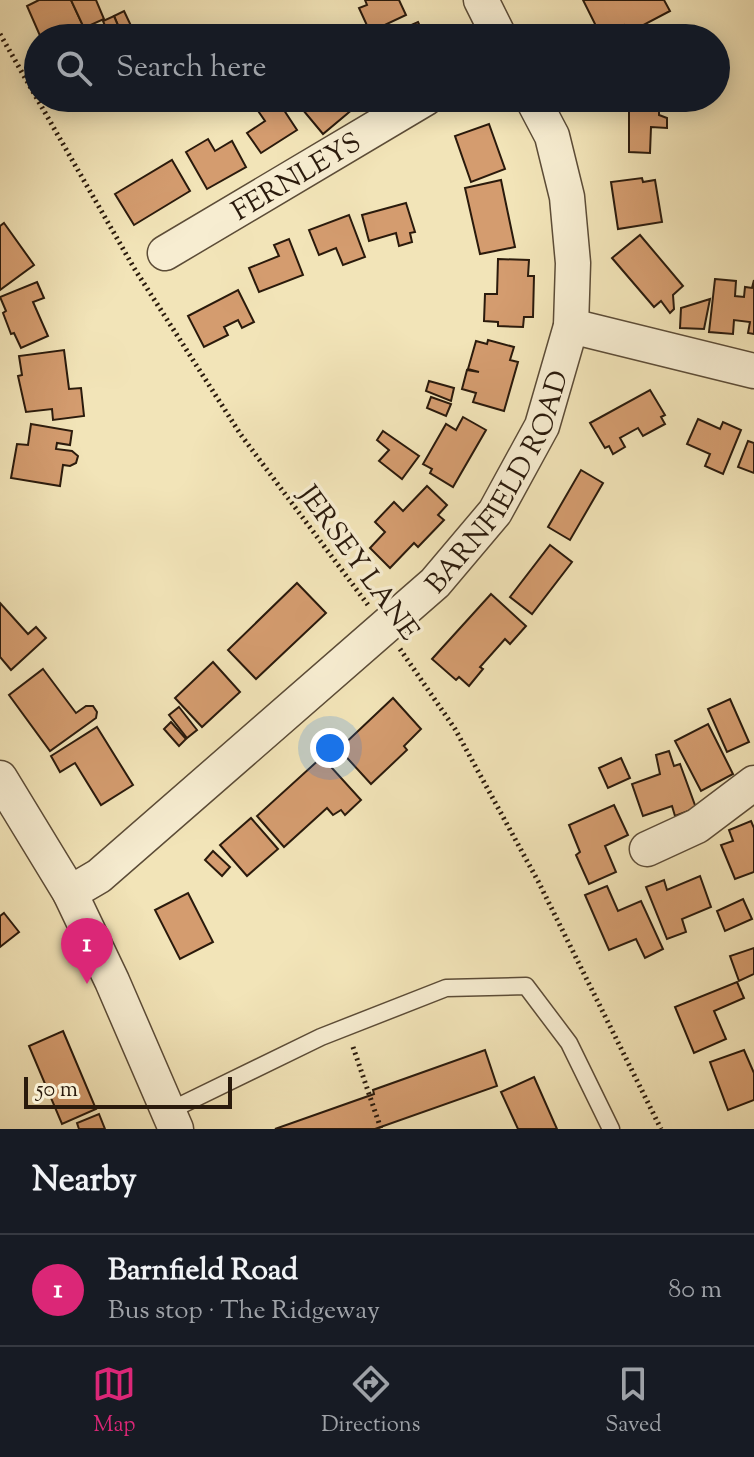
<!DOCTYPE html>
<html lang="en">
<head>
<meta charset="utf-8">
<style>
  :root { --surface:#171b24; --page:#20242c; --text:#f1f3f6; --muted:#9ea1a6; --line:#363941; --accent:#db2777 }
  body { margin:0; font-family:"Sorts Mill Goudy",serif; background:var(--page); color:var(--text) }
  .scale { position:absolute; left:24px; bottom:20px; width:208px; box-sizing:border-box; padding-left:8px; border:4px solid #2a1a0c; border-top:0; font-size:22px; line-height:28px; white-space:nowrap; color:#2a1a0c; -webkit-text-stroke:6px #f7edd1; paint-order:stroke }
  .you { position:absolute; left:330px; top:748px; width:28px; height:28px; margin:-20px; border:6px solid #fff; border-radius:50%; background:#1a73e8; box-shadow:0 0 0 12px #1a73e833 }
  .badge { display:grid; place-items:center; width:52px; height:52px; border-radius:50%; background:var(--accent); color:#fff; font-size:26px; font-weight:700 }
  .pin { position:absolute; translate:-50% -66px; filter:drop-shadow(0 2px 4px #0008) }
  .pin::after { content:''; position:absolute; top:42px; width:28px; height:24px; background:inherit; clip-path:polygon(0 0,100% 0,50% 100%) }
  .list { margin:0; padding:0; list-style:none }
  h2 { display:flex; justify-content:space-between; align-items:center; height:104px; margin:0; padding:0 32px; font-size:34px }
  h2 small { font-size:26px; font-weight:400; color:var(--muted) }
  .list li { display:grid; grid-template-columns:52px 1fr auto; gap:24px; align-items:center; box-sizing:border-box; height:112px; padding:0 32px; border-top:2px solid var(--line) }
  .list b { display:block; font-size:30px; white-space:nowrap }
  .list p { margin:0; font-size:26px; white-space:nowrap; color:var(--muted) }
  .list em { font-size:26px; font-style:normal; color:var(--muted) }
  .icon { flex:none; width:44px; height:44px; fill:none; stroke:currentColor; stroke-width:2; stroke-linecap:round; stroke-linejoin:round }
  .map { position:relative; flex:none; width:754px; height:1129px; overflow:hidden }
  .search { position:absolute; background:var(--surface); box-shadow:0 4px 20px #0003; left:24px; right:24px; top:24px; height:88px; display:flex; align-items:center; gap:20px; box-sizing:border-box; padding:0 28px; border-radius:44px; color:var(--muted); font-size:30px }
  .sheet { height:216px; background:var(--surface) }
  nav { display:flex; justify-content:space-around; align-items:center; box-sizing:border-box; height:112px; border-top:2px solid var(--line); background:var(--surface); font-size:22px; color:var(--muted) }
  nav a { display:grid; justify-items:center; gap:4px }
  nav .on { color:var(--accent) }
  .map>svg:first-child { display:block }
  .building { fill:#d49c6f; stroke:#2a1a0c; stroke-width:2 }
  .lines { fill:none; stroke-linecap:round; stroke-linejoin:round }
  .service-casing { stroke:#5c4c37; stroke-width:19 }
  .minor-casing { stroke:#5c4c37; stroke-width:37 }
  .path { stroke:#2a1a0c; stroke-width:5; stroke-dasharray:2 4; stroke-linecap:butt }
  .service { stroke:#f7edd1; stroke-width:16 }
  .minor { stroke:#f7edd1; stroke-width:34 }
  .labels { text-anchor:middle; stroke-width:7; stroke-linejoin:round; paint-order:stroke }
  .street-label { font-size:28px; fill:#2a1a0c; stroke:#f7edd1 }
</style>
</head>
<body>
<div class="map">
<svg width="754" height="1129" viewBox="0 0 754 1129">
  <rect width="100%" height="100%" fill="#f2e4b8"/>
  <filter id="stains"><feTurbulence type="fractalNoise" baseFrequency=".0025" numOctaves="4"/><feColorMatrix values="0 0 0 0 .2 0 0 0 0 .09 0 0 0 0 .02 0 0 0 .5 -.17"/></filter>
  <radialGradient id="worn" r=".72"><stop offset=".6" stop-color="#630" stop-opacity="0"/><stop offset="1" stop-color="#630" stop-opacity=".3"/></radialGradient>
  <!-- building -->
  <g class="building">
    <polygon points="39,0 71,0 84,28 64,37 62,31 41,38 27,6"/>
    <polygon points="71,0 96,0 104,19 84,28"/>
    <polygon points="365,0 399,0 406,15 370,32 359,8 367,5"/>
    <polygon points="583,0 664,0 670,11 636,29 632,27 626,29 624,25 601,36"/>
    <polygon points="124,11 133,30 122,35 114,16"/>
    <polygon points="114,16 122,35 123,38 110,38 103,21"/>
    <polygon points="418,22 425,38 387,38 386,36"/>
    <polygon points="67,98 85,98 88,103 74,110"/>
    <polygon points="264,98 276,98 297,130 261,153 247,133 265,121 254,105"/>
    <polygon points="293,98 366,98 323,134"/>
    <polygon points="629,111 659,111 659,115 667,118 667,128 651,127 650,153 629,152"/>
    <polygon points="489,124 505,169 471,182 455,136"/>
    <polygon points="208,139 215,151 232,141 246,167 207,189 186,152"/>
    <polygon points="172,160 190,191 134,225 115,194"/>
    <polygon points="642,178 643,182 655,180 662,222 618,229 611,182"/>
    <polygon points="501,180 515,247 480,254 465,188"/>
    <polygon points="406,203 415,232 410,233 412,242 399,246 396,233 369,241 362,215"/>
    <polygon points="349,215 365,257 343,265 336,248 319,255 309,230"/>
    <polygon points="4,223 34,265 0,290 0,226"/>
    <polygon points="640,235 683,286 673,295 674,309 670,313 661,301 654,307 612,258"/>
    <polygon points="289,239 303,275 259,292 249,268 279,256 274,245"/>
    <polygon points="498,259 529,260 528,276 534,276 533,317 524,317 523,327 498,326 498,322 484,321 485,294 497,294"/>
    <polygon points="715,279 736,281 735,296 744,297 745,287 752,288 754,280 754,334 748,333 750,322 734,320 733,334 709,332"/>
    <polygon points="37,282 44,298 33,302 48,336 21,348 14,333 11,334 3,313 6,311 0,297"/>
    <polygon points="238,290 254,322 242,328 238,320 224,327 228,335 204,347 188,316"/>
    <polygon points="710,299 704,329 680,328 681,308"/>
    <polygon points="488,340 514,347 510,360 518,362 504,411 473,402 476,393 462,389 467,370 479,372 468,369 476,341 487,344"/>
    <polygon points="64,350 69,389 81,388 84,416 53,420 52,409 26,412 18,376 22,375 19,356"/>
    <polygon points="429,381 454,388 451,401 426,391"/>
    <polygon points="650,390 665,415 661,417 665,424 643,436 638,428 620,438 625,447 613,454 609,446 605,448 590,423"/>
    <polygon points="431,397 451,404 446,416 427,408"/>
    <polygon points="463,417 486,430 453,487 430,473 432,469 423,464 446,424 456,430"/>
    <polygon points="698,419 720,429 723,422 741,430 723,474 705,466 710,454 687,444"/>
    <polygon points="31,424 72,431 70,445 57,443 56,449 72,451 78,456 76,463 70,466 63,465 60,486 11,478 17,444 28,445"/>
    <polygon points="383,431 419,456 402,479 379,461 389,450 377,440"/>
    <polygon points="748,441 754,443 754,473 738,467"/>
    <polygon points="581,470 603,483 570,540 548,527"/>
    <polygon points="427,486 447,505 438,515 444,520 418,547 414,543 390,568 370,548 385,532 375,522 394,502 403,511"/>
    <polygon points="550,545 572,562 532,614 510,597"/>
    <polygon points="297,583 326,613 256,679 228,650"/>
    <polygon points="491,594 526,626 510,644 505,639 480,667 483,669 469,686 459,677 456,680 432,659"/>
    <polygon points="0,603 28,634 36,627 46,638 11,670 0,657"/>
    <polygon points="213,662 240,692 202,727 175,698"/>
    <polygon points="43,669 76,713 86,706 93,706 97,712 96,718 50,751 9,695"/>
    <polygon points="393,698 421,729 404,746 407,750 371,784 339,749"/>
    <polygon points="730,699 749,742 727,752 708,709"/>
    <polygon points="179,707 197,730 187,738 169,715"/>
    <polygon points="171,722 186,739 179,746 164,729"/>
    <polygon points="708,724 733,774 701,791 675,741"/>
    <polygon points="97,727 133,785 101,805 75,763 60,772 51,756"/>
    <polygon points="669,751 674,766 680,764 696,808 675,816 672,806 643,816 632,784 660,774 656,755"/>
    <polygon points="322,757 361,800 345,815 341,810 333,815 327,808 284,847 257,816"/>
    <polygon points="621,758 630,778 608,788 599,768"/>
    <polygon points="614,805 628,835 605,846 616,872 589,884 576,855 580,852 569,825"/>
    <polygon points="251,818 278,849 247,876 220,845"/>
    <polygon points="751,821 754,828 754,872 735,879 721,845 733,841 729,830"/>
    <polygon points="213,851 230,867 222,876 205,860"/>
    <polygon points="700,876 711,907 682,919 686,932 667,939 646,887 664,880 667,890"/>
    <polygon points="607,886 618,911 641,901 663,949 645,958 636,939 609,950 585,895"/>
    <polygon points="188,893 213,942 180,959 155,910"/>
    <polygon points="743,899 752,919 725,931 717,911"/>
    <polygon points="4,913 19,932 0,947 0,916"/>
    <polygon points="754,948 754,974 739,981 730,956"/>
    <polygon points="737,982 744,998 714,1011 726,1039 694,1053 675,1007"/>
    <polygon points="63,1031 96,1109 62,1124 29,1046"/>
    <polygon points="485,1050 497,1086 375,1129 275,1129 374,1094 373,1090"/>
    <polygon points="744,1050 754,1073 754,1100 728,1110 710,1062"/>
    <polygon points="534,1077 557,1129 518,1129 501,1092"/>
    <polygon points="99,1114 105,1129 79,1129 77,1123"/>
  </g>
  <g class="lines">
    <!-- service casing -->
    <g class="service-casing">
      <polyline id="service" points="169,1111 321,1037 446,988 526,986 569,1043 611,1129"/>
    </g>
    <!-- minor casing -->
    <g class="minor-casing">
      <g id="minor">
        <polyline points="481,0 500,38"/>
        <path id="s1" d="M 165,253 L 426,98"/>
        <polyline points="571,326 754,371"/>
        <polyline points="0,778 70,893 112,981 176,1129"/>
        <polyline points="647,849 697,826 754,783"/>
        <path id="s2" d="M 70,893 L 99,876 L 435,583 L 495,512 L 542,426 L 571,326 L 573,263 L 567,197 L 552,136 L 532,98"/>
      </g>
    </g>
    <!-- path -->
    <g class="path">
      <polyline points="0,34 134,268 241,435 368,605"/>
      <polyline points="400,649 455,729 538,881 661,1129"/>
      <polyline points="353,1047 381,1129"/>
    </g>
    <!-- service -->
    <use href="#service" class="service"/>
    <!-- minor -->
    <use href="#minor" class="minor"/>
  </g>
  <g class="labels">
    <!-- street labels -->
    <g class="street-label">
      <text dy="10" stroke="none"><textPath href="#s1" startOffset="152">FERNLEYS</textPath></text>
      <text dy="10" stroke="none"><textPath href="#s2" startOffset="600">BARNFIELD ROAD</textPath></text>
      <text transform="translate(360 562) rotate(54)" y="10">JERSEY LANE</text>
    </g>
  </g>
  <rect width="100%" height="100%" filter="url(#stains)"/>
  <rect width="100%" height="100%" fill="url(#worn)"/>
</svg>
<div class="scale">50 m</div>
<div class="you"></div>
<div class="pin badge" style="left:87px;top:984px">1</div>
<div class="search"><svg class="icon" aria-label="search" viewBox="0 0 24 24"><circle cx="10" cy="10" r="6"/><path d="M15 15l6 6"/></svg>Search here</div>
</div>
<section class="sheet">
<h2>Nearby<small></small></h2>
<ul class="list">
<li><span class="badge">1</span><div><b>Barnfield Road</b><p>Bus stop · The Ridgeway</p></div><em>80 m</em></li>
</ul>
</section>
<nav>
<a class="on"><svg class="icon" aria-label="map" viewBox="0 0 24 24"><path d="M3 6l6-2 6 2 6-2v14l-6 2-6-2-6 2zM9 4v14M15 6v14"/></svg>Map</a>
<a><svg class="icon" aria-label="directions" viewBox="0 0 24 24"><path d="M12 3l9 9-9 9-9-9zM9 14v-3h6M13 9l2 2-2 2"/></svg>Directions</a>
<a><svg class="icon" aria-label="saved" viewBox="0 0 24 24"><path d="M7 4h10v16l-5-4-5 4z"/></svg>Saved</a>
</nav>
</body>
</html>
